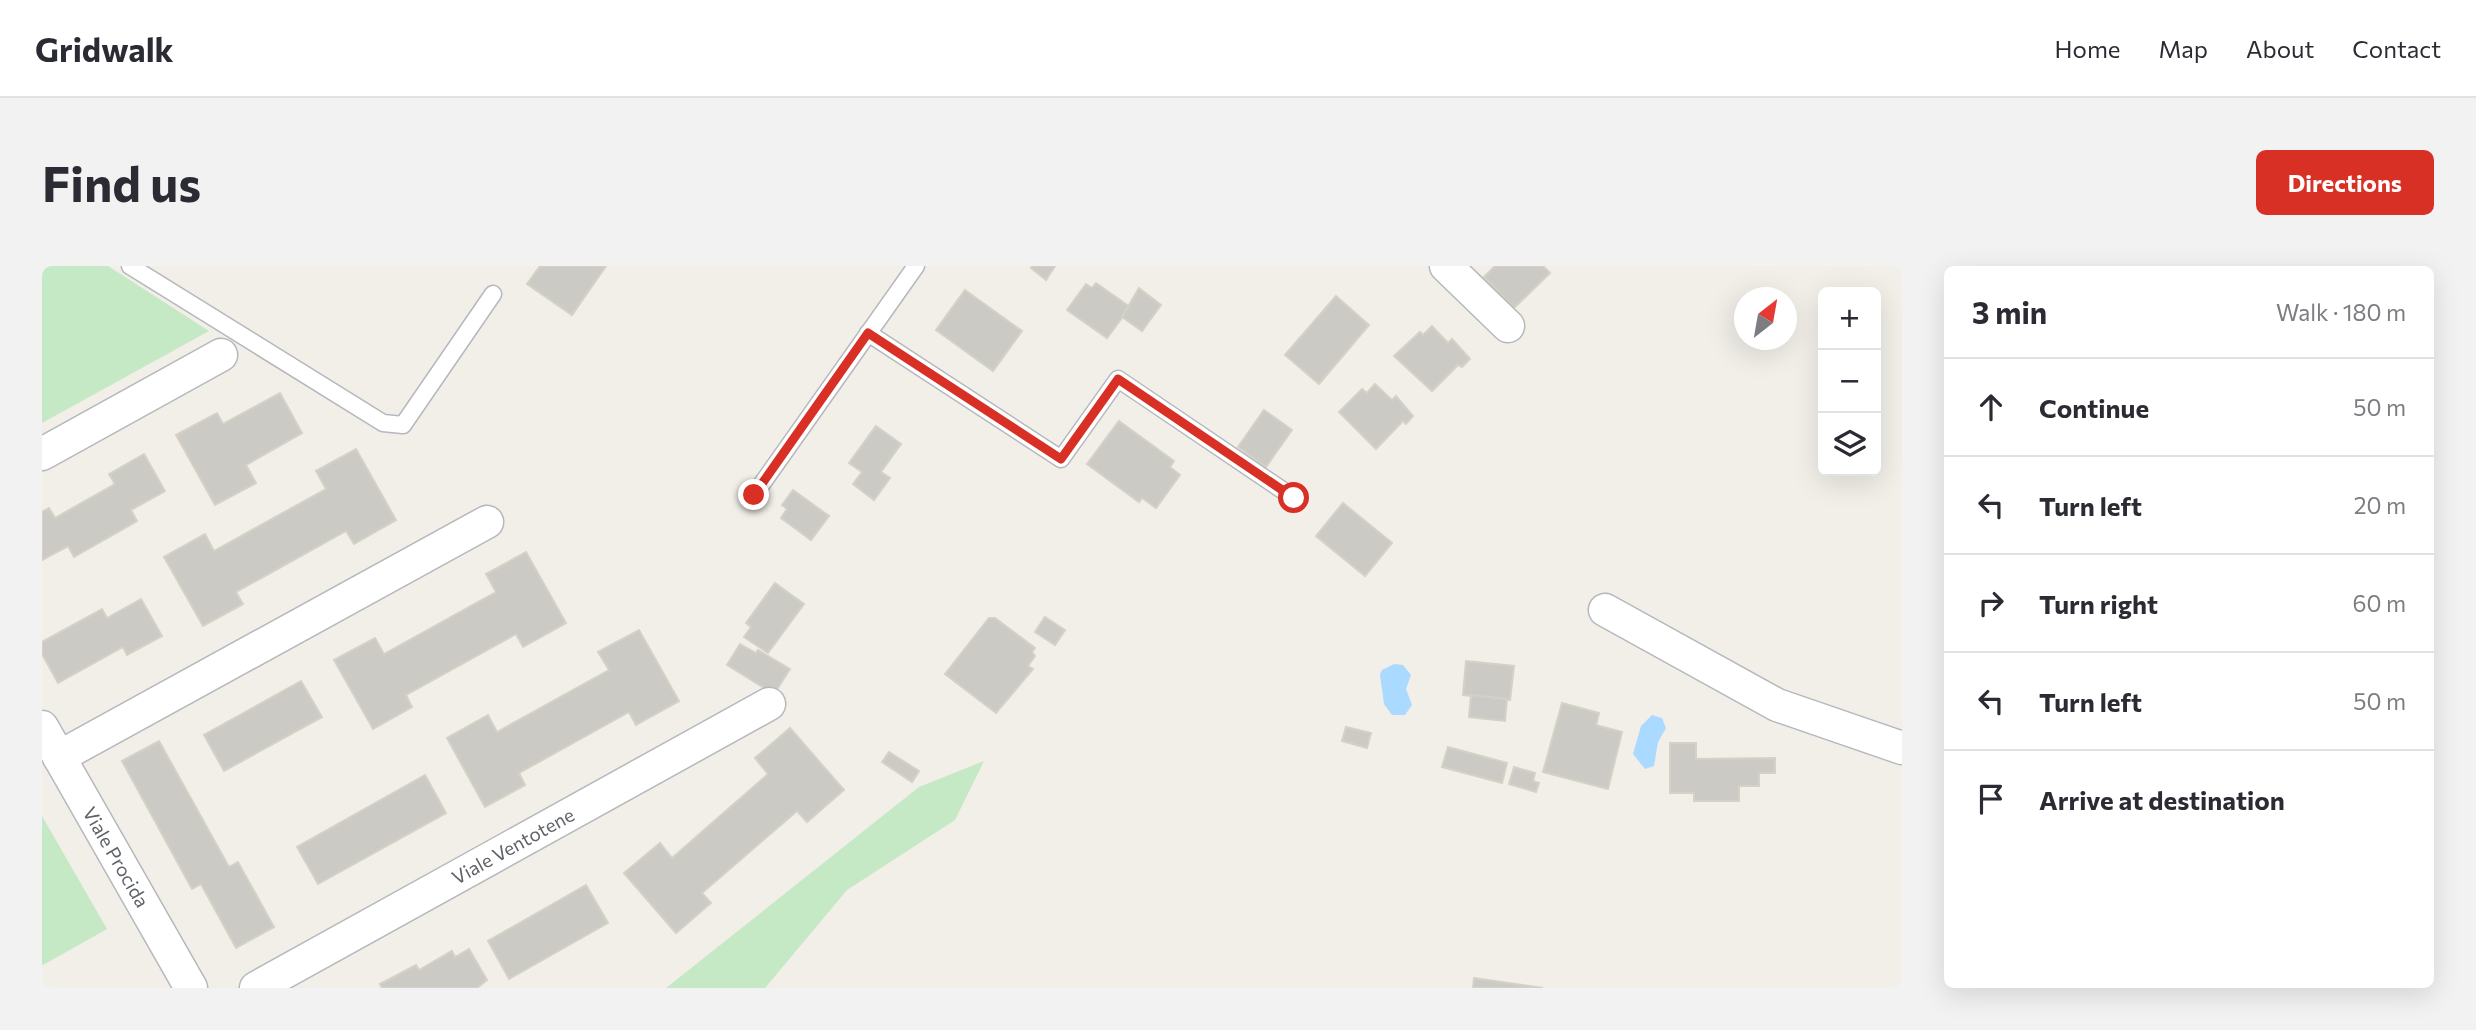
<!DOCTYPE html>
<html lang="en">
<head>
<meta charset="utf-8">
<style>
  :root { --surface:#fff; --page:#f2f2f3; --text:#2b2b33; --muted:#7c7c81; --line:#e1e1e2; --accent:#d93025 }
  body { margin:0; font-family:Commissioner,sans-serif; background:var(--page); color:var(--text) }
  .controls { position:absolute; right:21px; top:21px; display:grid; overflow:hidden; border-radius:10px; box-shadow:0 7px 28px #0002 }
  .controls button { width:63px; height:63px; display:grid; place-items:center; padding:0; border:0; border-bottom:2px solid var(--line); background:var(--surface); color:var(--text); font:35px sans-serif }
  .compass { position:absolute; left:1692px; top:21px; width:63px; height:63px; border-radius:50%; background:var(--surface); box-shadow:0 7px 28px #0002; rotate:31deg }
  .stop { position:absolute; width:21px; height:21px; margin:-16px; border:5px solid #d93025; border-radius:50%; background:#fff }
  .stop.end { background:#d93025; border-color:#fff; box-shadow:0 2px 7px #0008 }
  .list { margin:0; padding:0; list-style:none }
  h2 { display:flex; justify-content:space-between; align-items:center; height:91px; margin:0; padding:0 28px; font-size:30px }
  h2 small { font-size:23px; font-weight:400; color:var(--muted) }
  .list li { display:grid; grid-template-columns:46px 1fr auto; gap:21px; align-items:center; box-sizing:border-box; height:98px; padding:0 28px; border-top:2px solid var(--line) }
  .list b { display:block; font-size:26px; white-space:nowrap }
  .list em { font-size:23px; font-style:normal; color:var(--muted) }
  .icon { flex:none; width:38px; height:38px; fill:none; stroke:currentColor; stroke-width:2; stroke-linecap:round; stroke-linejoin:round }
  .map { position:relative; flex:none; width:1860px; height:722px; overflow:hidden; border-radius:10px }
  header { display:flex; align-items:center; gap:42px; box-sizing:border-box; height:98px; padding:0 35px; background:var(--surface); border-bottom:2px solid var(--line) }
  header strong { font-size:33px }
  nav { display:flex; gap:38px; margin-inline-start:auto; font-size:24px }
  .intro { display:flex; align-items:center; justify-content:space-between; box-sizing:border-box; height:168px; padding:0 42px }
  h1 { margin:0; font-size:49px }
  .button { padding:18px 32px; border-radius:10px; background:var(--accent); color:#fff; font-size:24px; font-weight:700 }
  main { display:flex; gap:42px; padding:0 42px }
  aside { flex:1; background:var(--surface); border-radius:10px; box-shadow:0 7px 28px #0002 }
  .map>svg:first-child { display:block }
  .green { fill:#c5e8c5 }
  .water { fill:#aadaff }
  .building { fill:#cccac5; stroke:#d6d1c6; stroke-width:2 }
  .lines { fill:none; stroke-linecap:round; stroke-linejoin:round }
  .lane-casing { stroke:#b5b8bc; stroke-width:19 }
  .street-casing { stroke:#b5b8bc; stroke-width:35 }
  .lane { stroke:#fff; stroke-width:16 }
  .street { stroke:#fff; stroke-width:32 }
  .route { stroke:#d93025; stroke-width:9 }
  .labels { text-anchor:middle; stroke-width:5; stroke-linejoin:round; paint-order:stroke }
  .street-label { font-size:19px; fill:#5f6368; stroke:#fff }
</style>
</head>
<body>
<header>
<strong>Gridwalk</strong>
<nav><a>Home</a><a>Map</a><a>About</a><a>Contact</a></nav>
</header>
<div class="intro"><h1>Find us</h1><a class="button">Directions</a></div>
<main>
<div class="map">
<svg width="1860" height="722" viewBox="0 0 1860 722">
  <rect width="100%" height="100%" fill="#f1efe8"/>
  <!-- green -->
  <g class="green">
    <polygon points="0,0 66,0 167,65 0,157"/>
    <polygon points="942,495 913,554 805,624 723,722 624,722 877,521"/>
    <polygon points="0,550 65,663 1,699 0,698"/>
  </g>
  <!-- water -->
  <g class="water">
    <polygon points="1352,398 1361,399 1369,409 1364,423 1370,439 1363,449 1350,449 1342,438 1338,409 1340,404"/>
    <polygon points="1610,449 1620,452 1624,462 1616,476 1612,500 1603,503 1591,488 1599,460"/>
  </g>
  <!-- building -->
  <g class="building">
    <polygon points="498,0 564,0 530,49 485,18"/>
    <polygon points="990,0 1013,0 1004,14 989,2"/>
    <polygon points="1453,0 1501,0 1508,7 1472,42 1442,11"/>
    <polygon points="1054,17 1088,41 1065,72 1025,44 1044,18 1050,22"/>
    <polygon points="1097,22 1119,39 1100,65 1080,51"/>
    <polygon points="923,24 980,65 951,105 894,64"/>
    <polygon points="1294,30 1327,59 1277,118 1243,89"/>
    <polygon points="1390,60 1406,77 1410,73 1428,93 1420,101 1416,99 1390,125 1352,90 1378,66 1381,69"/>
    <polygon points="1333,118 1350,134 1354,130 1371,150 1364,158 1361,155 1334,183 1297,146 1320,123 1325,127"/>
    <polygon points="238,127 260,167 204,199 214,217 173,239 134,169 175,147 181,158"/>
    <polygon points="1222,144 1250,164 1224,201 1196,181"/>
    <polygon points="1077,155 1132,195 1128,201 1138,209 1114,242 1100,232 1097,236 1045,198"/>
    <polygon points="834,160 859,178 839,206 848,212 832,234 811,218 820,206 807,197"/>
    <polygon points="314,183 354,254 312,278 304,265 194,326 201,338 161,360 122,291 163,268 172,285 284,223 274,205"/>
    <polygon points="102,188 123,225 89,244 95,255 32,291 26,280 0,294 0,246 7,242 13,252 73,218 67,208"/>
    <polygon points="751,224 787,250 769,274 739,252 745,243 740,239"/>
    <polygon points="1301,237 1350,277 1323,310 1274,270"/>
    <polygon points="484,286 524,357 481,381 474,368 364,429 370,441 331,463 292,394 333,372 342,388 454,326 444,308"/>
    <polygon points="733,317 762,338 726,387 702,371 709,361 704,357"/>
    <polygon points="99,333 120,370 85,389 81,381 16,417 0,388 0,376 60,343 65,352"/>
    <polygon points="1003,351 1023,364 1013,379 993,366"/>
    <polygon points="947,352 953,352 993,382 990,386 993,390 986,400 991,403 954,447 903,408"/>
    <polygon points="597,364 637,435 594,459 587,446 477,507 483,519 443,541 405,472 446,449 455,466 567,404 556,386"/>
    <polygon points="698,378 714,387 716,384 748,403 732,428 685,399"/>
    <polygon points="1424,395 1472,400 1468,434 1421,429"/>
    <polygon points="259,415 280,451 182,505 162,469"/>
    <polygon points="1429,429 1465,433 1463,455 1427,451"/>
    <polygon points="1520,437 1557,447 1554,459 1580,466 1566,523 1501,506"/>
    <polygon points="1304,461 1329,467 1325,482 1300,475"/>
    <polygon points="748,462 802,524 765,556 755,545 660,627 669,637 634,667 582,607 618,577 630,592 726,508 713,492"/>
    <polygon points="117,475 187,601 196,596 232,661 194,682 159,618 150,623 80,495"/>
    <polygon points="1628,477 1654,477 1654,493 1733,492 1733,507 1717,507 1717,520 1697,520 1697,535 1652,535 1652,527 1628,527"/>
    <polygon points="1406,481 1465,497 1460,517 1400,501"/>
    <polygon points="847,486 877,505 870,516 840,496"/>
    <polygon points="1472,501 1493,507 1491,515 1497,517 1494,526 1467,518"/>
    <polygon points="383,509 404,547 276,618 255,581"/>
    <polygon points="544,619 566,657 467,713 446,675"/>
    <polygon points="427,683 445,714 435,722 340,722 338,718 374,699 377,704 410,685 413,691"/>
    <polygon points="1432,712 1501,722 1431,722"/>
  </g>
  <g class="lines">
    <!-- lane casing -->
    <g class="lane-casing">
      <g id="lane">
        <polyline points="88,0 341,157 361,159 451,28"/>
        <polyline points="826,67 1019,193 1076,113 1252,232"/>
        <polyline points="712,229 874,0"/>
      </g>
    </g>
    <!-- street casing -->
    <g class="street-casing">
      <g id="street">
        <polyline points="1404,0 1466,60"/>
        <polyline points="0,188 179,89"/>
        <polyline points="1563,344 1735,439 1860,482"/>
        <polyline points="0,461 149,722"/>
        <polyline points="17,491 445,256"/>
        <polyline points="214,722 727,438"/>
      </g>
    </g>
    <!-- lane -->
    <use href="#lane" class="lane"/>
    <!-- street -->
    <use href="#street" class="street"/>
  </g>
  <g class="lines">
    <!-- route -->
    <polyline class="route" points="712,229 826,67 1019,193 1076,113 1252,232"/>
  </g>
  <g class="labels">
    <!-- street labels -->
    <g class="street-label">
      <text transform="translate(471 580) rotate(-29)" y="7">Viale Ventotene</text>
      <text transform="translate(74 591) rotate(60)" y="7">Viale Procida</text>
    </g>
  </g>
</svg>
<div class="controls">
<button>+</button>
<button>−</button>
<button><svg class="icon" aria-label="layers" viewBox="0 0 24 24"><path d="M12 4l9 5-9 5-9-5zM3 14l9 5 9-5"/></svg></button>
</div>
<svg class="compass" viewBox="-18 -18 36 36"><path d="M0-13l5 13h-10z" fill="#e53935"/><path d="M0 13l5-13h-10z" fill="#7c7c81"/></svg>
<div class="stop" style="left:1252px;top:232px"></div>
<div class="stop end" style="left:712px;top:229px"></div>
</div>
<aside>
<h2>3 min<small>Walk · 180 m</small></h2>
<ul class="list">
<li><svg class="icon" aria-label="ahead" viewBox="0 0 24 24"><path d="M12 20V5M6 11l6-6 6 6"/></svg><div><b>Continue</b></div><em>50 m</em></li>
<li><svg class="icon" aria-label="left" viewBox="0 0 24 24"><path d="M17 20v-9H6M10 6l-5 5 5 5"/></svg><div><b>Turn left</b></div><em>20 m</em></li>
<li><svg class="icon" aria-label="right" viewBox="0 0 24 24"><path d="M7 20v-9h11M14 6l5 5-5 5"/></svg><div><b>Turn right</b></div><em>60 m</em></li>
<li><svg class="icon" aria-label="left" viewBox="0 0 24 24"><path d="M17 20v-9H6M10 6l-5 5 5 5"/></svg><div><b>Turn left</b></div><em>50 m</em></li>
<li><svg class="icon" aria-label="arrive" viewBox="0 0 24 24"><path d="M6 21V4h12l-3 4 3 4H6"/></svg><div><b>Arrive at destination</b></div></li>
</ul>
</aside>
</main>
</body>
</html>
